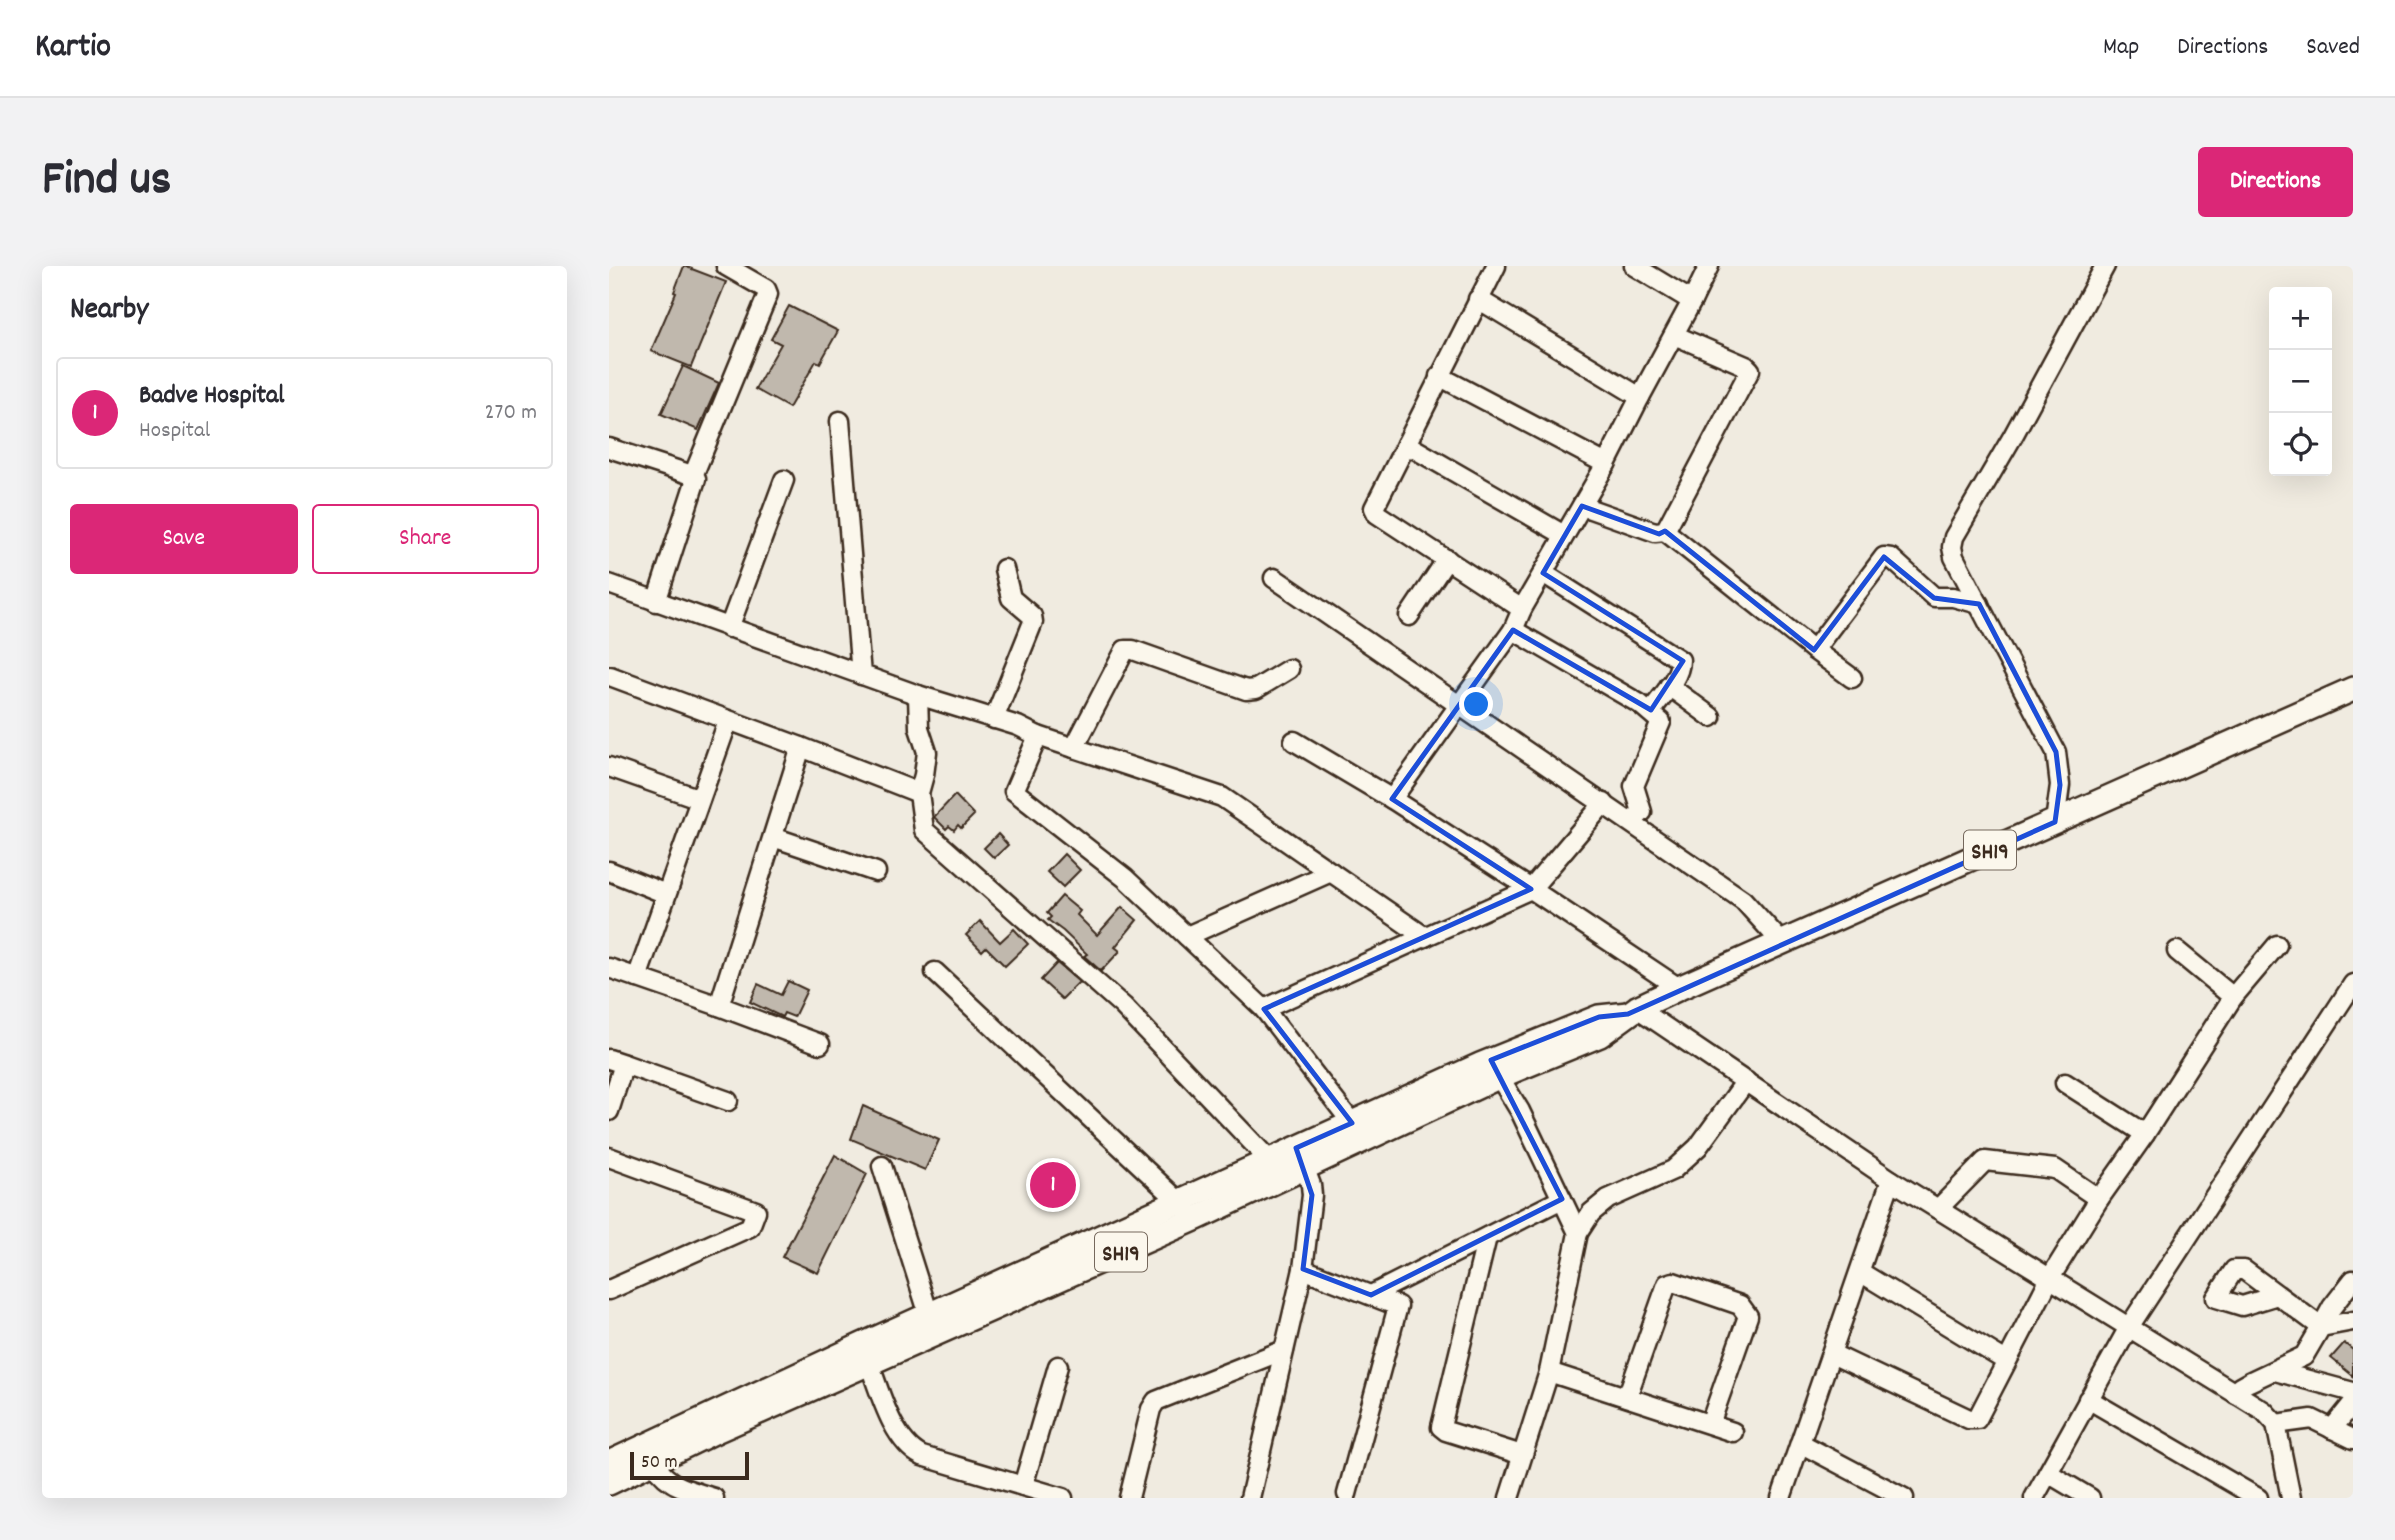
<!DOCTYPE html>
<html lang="en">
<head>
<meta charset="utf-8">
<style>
  :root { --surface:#fff; --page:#f2f2f3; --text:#2b2b33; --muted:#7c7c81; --line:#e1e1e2; --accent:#db2777 }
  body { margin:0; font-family:Dekko,sans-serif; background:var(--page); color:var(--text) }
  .controls { position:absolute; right:21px; top:21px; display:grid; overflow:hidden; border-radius:7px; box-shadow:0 7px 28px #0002 }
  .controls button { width:63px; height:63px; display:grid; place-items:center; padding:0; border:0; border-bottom:2px solid var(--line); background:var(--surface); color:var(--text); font:35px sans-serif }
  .scale { position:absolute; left:21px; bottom:18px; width:119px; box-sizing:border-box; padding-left:7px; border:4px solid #3b2a1e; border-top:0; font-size:19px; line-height:24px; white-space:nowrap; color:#3b2a1e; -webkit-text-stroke:5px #fbf7ec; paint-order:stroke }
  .you { position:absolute; left:868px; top:439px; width:24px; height:24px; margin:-18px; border:5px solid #fff; border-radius:50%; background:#1a73e8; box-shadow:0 0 0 10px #1a73e833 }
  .badge { display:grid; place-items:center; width:46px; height:46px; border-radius:50%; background:var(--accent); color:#fff; font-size:23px; font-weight:700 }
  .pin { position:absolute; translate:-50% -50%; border:4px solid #fff; box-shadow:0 2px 7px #0006 }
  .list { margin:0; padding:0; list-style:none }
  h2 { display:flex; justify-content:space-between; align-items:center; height:91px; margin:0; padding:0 28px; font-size:30px }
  h2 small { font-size:23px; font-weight:400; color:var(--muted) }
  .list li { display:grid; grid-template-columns:46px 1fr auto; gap:21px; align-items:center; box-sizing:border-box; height:112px; margin:0 14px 14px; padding:0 14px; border:2px solid var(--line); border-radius:7px }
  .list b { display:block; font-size:26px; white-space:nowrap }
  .list p { margin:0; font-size:23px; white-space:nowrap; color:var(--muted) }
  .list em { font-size:23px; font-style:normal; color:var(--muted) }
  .actions { display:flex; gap:14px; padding:21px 28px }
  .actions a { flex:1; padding:16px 0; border:2px solid var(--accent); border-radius:7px; text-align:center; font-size:24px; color:var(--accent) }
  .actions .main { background:var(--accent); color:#fff }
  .icon { flex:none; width:38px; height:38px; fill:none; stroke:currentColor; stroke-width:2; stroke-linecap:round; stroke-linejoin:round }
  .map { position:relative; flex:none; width:1744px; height:1232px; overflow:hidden; border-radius:7px }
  header { display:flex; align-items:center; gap:42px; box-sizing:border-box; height:98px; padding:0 35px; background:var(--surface); border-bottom:2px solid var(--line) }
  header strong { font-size:33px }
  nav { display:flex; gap:38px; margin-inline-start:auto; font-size:24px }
  .intro { display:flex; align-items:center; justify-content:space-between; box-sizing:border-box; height:168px; padding:0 42px }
  h1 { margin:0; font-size:49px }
  .button { padding:18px 32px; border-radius:7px; background:var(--accent); color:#fff; font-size:24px; font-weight:700 }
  main { display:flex; gap:42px; padding:0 42px }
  aside { flex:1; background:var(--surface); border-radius:7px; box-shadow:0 7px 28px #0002 }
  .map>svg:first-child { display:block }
  .building { fill:#c0b8ad; stroke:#3b2a1e; stroke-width:2 }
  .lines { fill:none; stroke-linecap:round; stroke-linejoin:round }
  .minor-casing { stroke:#3b2a1e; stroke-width:23 }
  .major-casing { stroke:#3b2a1e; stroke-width:28 }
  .minor { stroke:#fbf7ec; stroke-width:18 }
  .major { stroke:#fbf7ec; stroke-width:23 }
  .marked { fill:none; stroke:#1d4ed8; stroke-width:5; stroke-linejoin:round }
  .labels { text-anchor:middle; stroke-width:7; stroke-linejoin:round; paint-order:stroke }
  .shield { fill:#fbf7ec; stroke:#75685c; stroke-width:2 }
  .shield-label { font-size:23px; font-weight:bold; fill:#3b2a1e }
</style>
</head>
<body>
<header>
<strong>Kartio</strong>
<nav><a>Map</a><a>Directions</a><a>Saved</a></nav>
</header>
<div class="intro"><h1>Find us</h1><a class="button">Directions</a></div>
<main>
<aside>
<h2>Nearby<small></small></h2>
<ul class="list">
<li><span class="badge">1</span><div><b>Badve Hospital</b><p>Hospital</p></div><em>270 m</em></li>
</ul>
<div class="actions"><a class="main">Save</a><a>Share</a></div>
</aside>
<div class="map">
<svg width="1744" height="1232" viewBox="0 0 1744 1232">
  <rect width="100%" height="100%" fill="#f0ebe0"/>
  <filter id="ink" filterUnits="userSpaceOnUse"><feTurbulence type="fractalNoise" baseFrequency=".0143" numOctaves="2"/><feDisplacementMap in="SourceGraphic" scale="14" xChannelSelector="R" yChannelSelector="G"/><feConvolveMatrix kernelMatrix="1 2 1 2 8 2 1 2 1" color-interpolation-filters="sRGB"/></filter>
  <g filter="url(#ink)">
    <!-- building -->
    <g class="building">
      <polygon points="75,0 117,16 82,101 42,85 67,27 65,26"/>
      <polygon points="180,40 229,65 211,97 207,95 180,142 146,123 172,78 162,73"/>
      <polygon points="74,100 110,117 89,164 52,148"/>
      <polygon points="346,529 365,549 352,562 349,559 345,564 340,560 337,563 325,551"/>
      <polygon points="389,568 399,579 385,592 375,582"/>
      <polygon points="455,588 471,604 454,621 438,606"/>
      <polygon points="453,630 471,645 468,649 488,669 513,641 528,654 506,681 511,685 492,705 475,690 478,688 454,665 439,654 442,651 438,647"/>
      <polygon points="371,655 391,676 405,663 419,678 396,700 377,681 373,685 357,669"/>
      <polygon points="448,697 470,716 453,733 432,714"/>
      <polygon points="179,715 198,724 185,751 175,747 173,751 141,736 149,718 172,729"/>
      <polygon points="254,840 330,874 316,904 242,873"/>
      <polygon points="226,889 258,908 209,1007 173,991"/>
      <polygon points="442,896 462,914 444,935 424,917"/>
      <polygon points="1735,1077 1744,1084 1744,1110 1722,1092"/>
    </g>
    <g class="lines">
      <!-- minor casing -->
      <g class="minor-casing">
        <g id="minor">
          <polyline points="887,0 765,242 768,248 913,343"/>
          <polyline points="1025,0 1083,35 1031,131 997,198 913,343 904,364 783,533 922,623 1070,722"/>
          <polyline points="869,33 1031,131"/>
          <polyline points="1083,35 1100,0"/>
          <polyline points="830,110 997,198"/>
          <polyline points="231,155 252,409"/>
          <polyline points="797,178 955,269"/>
          <polyline points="0,182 80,208 87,213 47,336"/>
          <polyline points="84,210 159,28 157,23 117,0"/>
          <polyline points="973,240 1046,266 1056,265 1141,104 1137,100 1065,69"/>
          <polyline points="1056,265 1205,384 1243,412"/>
          <path d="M 934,307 L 1071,394 C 1071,413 1051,432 1041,446"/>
          <polyline points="665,312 1134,634 1173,677"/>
          <polyline points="0,318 309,429 409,460 429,470 613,531 816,671"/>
          <polyline points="800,350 838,293"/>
          <polyline points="120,362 175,214"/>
          <polyline points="904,364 1031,438 1052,456 1025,520 1033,546 1022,556"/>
          <polyline points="1205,384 1275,291 1282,292 1325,331 1344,331 1370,338"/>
          <polyline points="1,410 192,481 310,527"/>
          <polyline points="1060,420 1102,451"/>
          <polyline points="309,429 310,462 318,486 315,509 310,527 315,564 514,740 660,894"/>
          <polyline points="385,453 424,356 423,350 402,332 395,303"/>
          <polyline points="429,470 405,525 516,612 655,743 743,857"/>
          <polyline points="685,475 783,533"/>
          <polyline points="465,482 516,384 524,384 637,424 647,423 680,403"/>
          <polyline points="0,501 91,533"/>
          <polyline points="1446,556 1451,519 1447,486 1345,291 1343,281 1345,271 1404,170 1496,0"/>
          <polyline points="164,571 267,606"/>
          <polyline points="0,605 57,628"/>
          <polyline points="578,670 722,606"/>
          <polyline points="1568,685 1624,731"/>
          <polyline points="0,702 110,740 211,778"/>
          <polyline points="326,706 578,943"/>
          <polyline points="28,712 119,455"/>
          <polyline points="110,740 192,481"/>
          <polyline points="1028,742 1282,914 1655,1145 1667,1158 1682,1232"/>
          <polyline points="655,743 922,623 995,537"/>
          <polyline points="0,793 15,798 0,845"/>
          <polyline points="15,798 119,835"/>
          <polyline points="885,802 911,845 969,967"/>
          <polyline points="1456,817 1536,868"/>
          <polyline points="691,890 702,919 703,929 694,1003 789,1040 738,1228"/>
          <polyline points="0,891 147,945 141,961 0,1024"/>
          <polyline points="273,900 320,1049"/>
          <polyline points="1329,943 1376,895 1446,903 1490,933"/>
          <polyline points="878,971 832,1161 837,1165 913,1189"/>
          <polyline points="1251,1006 1397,1095"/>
          <polyline points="762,1029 953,933"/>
          <polyline points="1669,1029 1633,1040 1607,1032 1625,1004 1635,1004 1712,1061 1723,1041 1744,1014"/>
          <path d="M 256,1086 C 269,1118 281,1174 313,1190 L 454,1232"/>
          <polyline points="1223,1088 1360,1153 1368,1153 1441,1012 1490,933 1536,868 1624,731 1668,679"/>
          <polyline points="1666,1105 1744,1126"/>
          <polyline points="940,1106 1124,1166"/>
          <polyline points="1627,1128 1631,1121 1640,1116 1695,1090 1712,1061 1744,1055"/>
          <polyline points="1018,1131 1058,1018 1064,1016 1131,1039 1139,1050 1101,1158"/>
          <polyline points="1479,1133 1649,1232"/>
          <polyline points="1667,1158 1703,1153 1744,1173"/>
          <polyline points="1723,1163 1744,1137"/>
          <polyline points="1191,1177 1295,1232"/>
          <path d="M 39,1188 C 55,1219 73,1222 105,1232"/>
          <polyline points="1439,1207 1481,1232"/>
          <polyline points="414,1220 449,1100"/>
          <polyline points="520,1232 542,1143 547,1135 675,1084"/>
          <polyline points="641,1232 694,1003"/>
          <polyline points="900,1232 940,1106 969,967 982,947 999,933 1064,904 1089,881 1137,815"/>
          <polyline points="1172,1232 1282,914"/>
          <polyline points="1425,1232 1520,1061 1744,718"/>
        </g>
      </g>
      <!-- major casing -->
      <g class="major-casing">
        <g id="major">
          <polyline points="0,1197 253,1079 871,799 990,751 1019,748"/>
          <polyline points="0,1217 109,1164 588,952 889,811 991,769 1028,742 1070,722 1744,423"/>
        </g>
      </g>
      <!-- minor -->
      <use href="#minor" class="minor"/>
      <!-- major -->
      <use href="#major" class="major"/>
    </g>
  </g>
  <!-- marked area -->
  <path class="marked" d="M 973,240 L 1050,268 L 1056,265 L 1205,384 L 1275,291 L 1325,332 L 1370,338 L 1447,486 L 1451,519 L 1446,556 L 1019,748 L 990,751 L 882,794 L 953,933 L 762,1029 L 694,1003 L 703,929 L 687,882 L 743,857 L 655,743 L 922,623 L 783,533 L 904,364 L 1042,444 L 1074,395 L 934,307 Z"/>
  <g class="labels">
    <!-- shield labels -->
    <g class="shield">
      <rect x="1355" y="564.5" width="52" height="39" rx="5"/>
      <rect x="486" y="966.5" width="52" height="39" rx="5"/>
    </g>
    <g class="shield-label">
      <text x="1381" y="592">SH19</text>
      <text x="512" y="994">SH19</text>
    </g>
  </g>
</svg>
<div class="controls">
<button>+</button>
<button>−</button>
<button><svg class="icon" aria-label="locate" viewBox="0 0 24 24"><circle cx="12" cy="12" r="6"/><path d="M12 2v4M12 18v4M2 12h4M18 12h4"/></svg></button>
</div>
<div class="scale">50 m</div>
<div class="you"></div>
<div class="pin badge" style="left:444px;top:919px">1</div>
</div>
</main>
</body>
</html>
